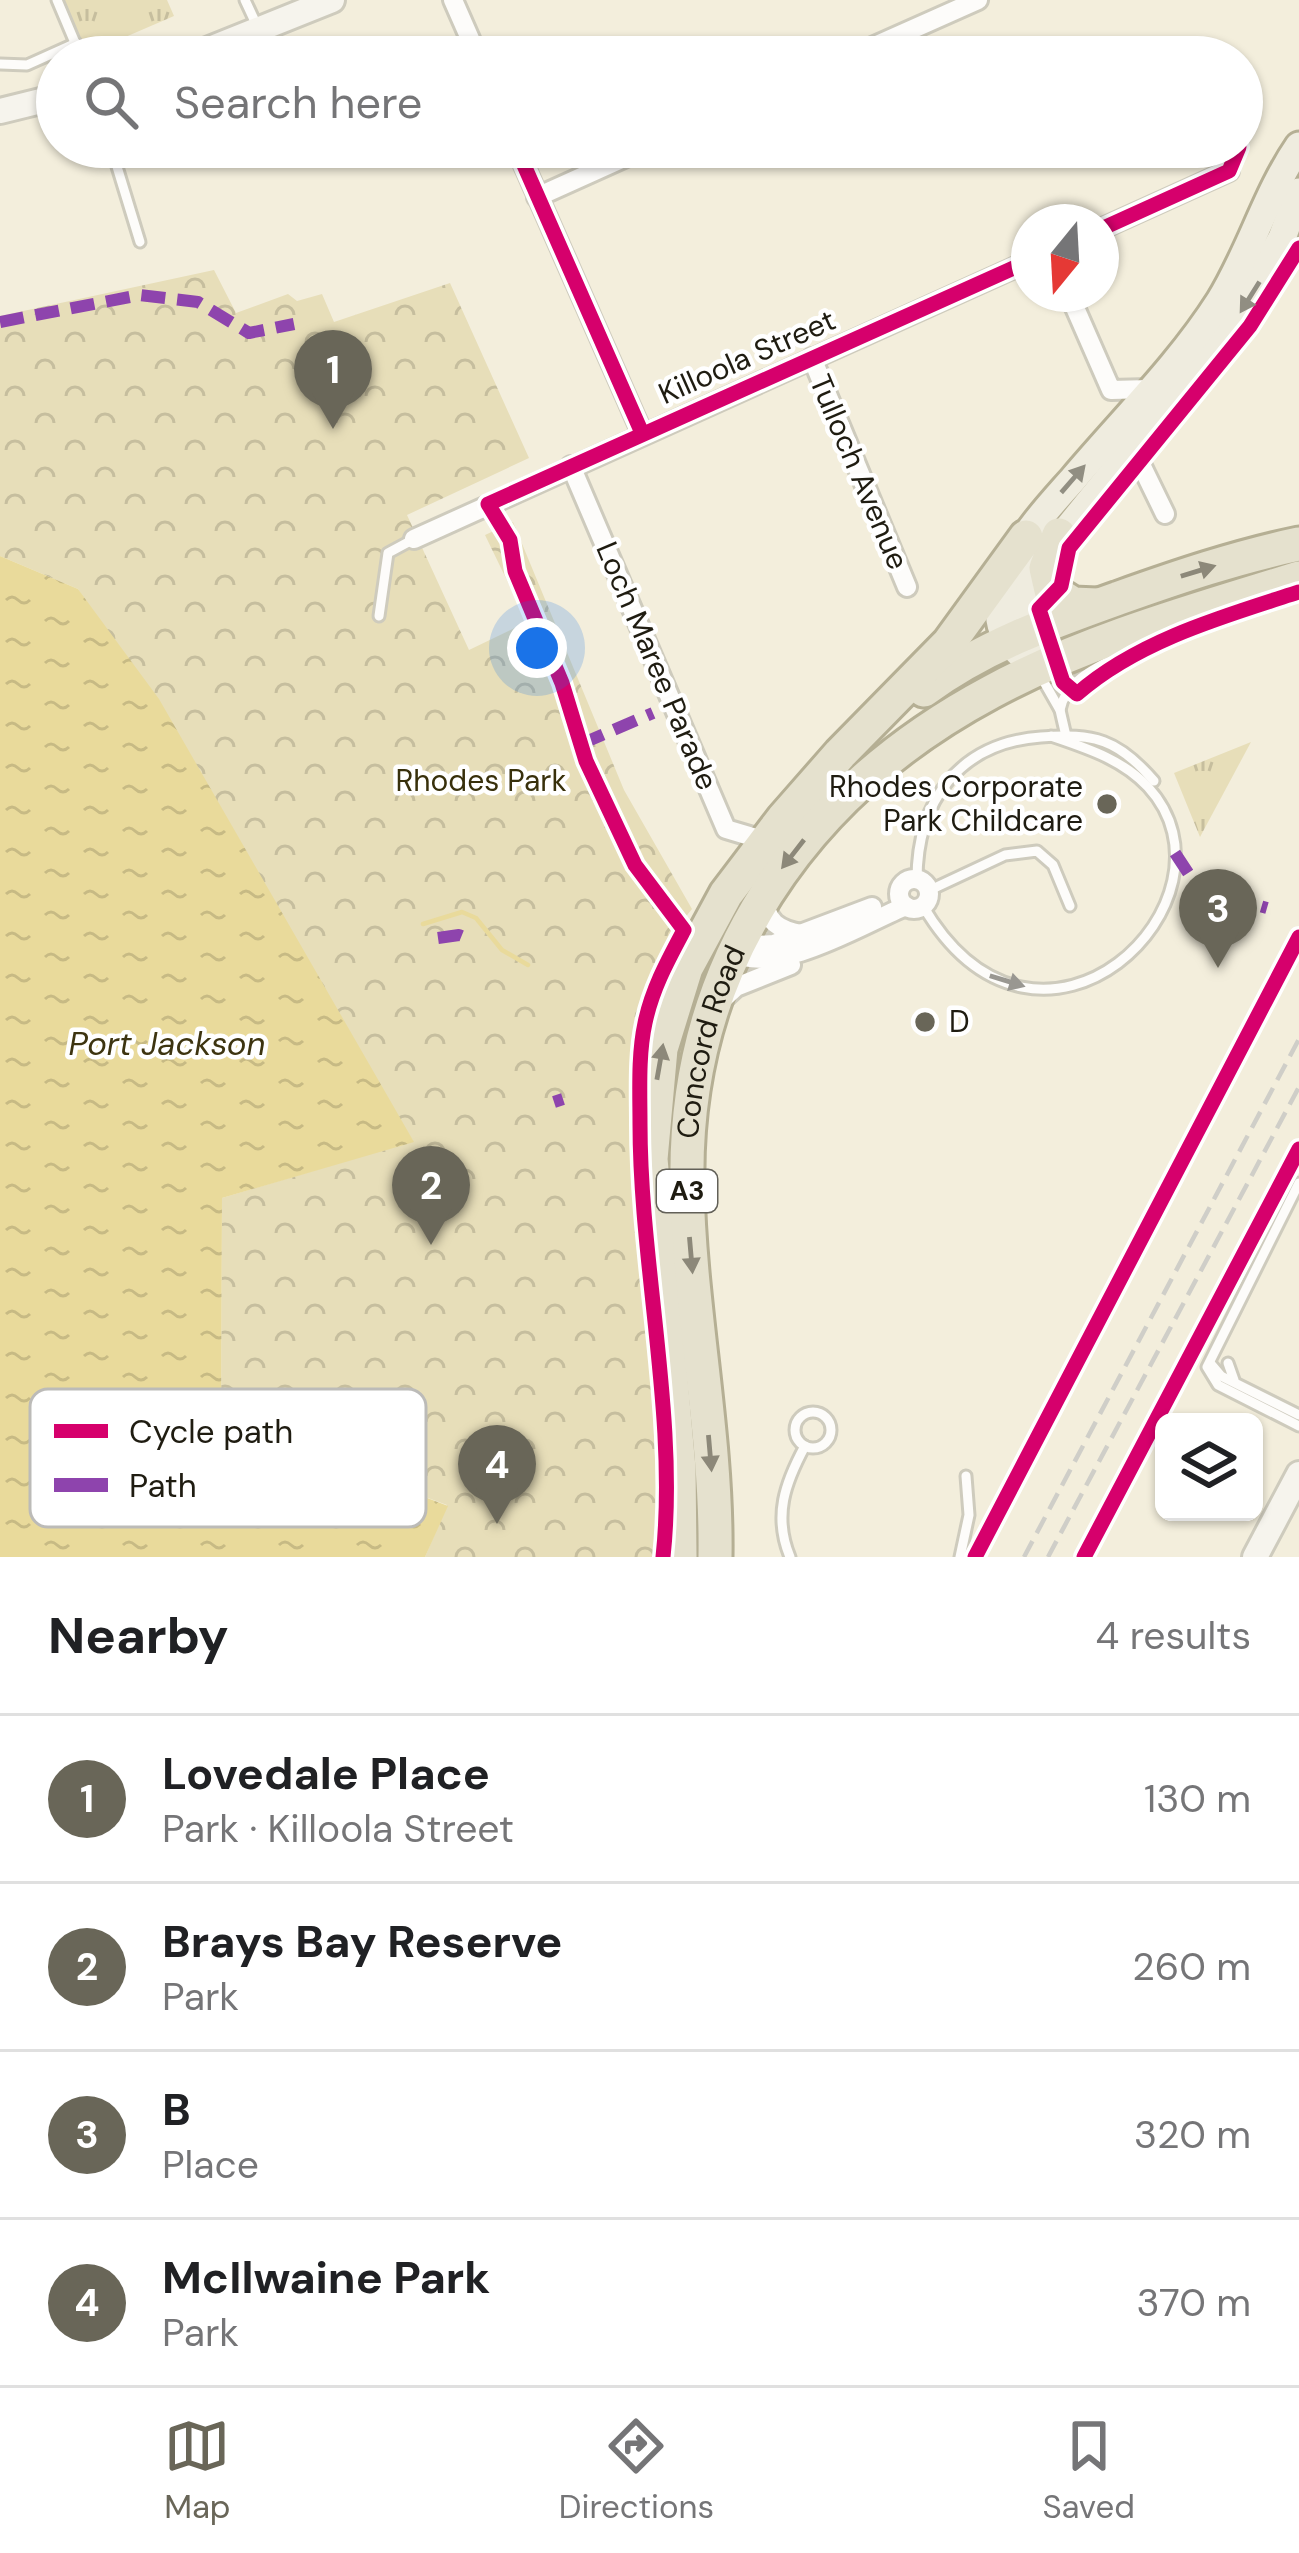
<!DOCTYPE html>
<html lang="en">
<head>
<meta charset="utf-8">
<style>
  :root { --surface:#fff; --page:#f6f6f6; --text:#202124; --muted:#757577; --line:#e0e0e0; --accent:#696658 }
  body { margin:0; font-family:"DM Sans",sans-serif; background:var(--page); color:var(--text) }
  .controls { position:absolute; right:36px; bottom:36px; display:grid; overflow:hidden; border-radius:18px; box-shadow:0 3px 9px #0004 }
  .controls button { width:108px; height:108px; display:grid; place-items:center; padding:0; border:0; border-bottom:3px solid var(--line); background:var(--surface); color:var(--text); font:60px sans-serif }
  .compass { position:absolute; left:1011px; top:204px; width:108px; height:108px; border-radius:50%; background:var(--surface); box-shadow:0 3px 9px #0004; rotate:198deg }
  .you { position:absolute; left:537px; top:648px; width:42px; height:42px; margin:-30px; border:9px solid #fff; border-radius:50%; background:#1a73e8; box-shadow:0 0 0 18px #1a73e833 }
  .badge { display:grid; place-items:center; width:78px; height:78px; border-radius:50%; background:var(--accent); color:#fff; font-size:39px; font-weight:700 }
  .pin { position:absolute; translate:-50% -99px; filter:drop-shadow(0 3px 6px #0008) }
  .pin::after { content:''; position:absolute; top:63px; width:42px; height:36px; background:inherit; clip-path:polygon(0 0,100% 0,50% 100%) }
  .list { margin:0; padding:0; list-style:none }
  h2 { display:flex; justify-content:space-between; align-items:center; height:156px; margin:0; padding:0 48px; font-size:51px }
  h2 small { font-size:39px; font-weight:400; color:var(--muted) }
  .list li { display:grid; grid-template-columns:78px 1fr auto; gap:36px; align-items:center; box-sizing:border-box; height:168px; padding:0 48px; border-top:3px solid var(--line) }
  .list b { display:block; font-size:45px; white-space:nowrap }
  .list p { margin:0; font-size:39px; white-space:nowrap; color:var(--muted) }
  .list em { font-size:39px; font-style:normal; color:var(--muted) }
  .icon { flex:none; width:66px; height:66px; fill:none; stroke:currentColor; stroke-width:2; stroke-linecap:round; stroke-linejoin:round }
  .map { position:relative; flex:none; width:1299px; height:1557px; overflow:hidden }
  .search { position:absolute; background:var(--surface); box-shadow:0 3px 9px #0004; left:36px; right:36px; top:36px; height:132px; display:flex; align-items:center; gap:30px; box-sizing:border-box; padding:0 42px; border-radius:66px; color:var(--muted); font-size:45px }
  .sheet { height:828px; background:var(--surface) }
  nav { display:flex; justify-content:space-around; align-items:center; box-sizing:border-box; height:168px; border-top:3px solid var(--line); background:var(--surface); font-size:33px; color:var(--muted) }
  nav a { display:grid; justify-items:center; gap:6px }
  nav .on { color:var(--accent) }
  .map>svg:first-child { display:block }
  .grass { fill:url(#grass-tufts) }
  .forest { fill:url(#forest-crowns) }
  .water { fill:url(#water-ripples) }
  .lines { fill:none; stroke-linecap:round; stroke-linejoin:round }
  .stream { stroke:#e9da9b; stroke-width:4.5 }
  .lane-casing { stroke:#cecbbd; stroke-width:15 }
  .street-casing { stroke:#cecbbd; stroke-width:24 }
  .secondary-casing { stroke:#cecbbd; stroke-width:30 }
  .primary-casing { stroke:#b5af94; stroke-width:33 }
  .highway-casing { stroke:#b5af94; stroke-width:39 }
  .lane { stroke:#fdfcfa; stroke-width:9 }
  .street { stroke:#fdfcfa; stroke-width:18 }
  .secondary { stroke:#f6f4ed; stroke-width:24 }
  .primary { stroke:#efecdf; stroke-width:27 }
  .highway { stroke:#e5e1ce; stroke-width:33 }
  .rail { stroke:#cfcec8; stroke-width:4.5; stroke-dasharray:18 9; stroke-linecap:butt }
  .quiet { stroke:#8e44ad; stroke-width:12; stroke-dasharray:24 12; stroke-linecap:butt }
  .cycleway-casing { stroke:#fff; stroke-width:22 }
  .cycleway { stroke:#d6006c; stroke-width:15 }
  .oneway { fill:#918e82 }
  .oneway2 { fill:#8c8879 }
  .oneway3 { fill:#999791 }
  .poi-dot { fill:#696658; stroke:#fff; stroke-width:4.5 }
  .labels { text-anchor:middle; stroke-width:9; stroke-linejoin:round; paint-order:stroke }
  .shield { fill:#fff; stroke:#626058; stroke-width:3 }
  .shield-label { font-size:27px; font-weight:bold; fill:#1f1c11 }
  .street-label { font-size:30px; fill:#1f1c11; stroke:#fff }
  .park-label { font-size:30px; fill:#38300b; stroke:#fff }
  .poi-label { font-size:30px; fill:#1f1c11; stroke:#fff; text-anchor:end }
  .water-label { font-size:33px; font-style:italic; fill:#3d3410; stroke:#fff }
  .key { fill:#fff; stroke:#bcbbb8; stroke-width:3 }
  .key-label { font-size:33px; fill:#1f1c11 }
</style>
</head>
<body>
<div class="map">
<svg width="1299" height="1557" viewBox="0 0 1299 1557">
  <defs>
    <pattern id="grass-tufts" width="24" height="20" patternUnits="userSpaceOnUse" patternTransform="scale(3)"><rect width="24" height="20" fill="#e7deb9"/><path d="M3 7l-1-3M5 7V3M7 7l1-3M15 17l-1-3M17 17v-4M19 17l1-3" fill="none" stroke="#c6be9e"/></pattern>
    <pattern id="forest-crowns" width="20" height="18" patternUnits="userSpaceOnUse" patternTransform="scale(3)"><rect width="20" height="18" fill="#e7deb9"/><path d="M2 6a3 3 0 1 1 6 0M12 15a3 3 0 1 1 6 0" fill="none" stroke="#c6be9e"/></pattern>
    <pattern id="water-ripples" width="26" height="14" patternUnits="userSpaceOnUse" patternTransform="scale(3)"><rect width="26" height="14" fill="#e9da9b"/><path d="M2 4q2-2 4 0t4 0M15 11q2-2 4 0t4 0" fill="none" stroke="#c7ba84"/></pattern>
  </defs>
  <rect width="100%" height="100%" fill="#f3eedc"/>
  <!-- grass -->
  <g class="grass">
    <polygon points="62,0 167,0 174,16 86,54"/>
    <polygon points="1251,742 1200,837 1174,773"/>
  </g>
  <!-- forest -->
  <path class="forest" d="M 214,270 L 236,313 L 288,294 L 297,301 L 322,294 L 334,322 L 450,283 L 529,458 L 407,515 L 469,650 L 527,622 L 485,535 L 513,522 L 624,790 L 692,909 C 603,1017 635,1162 646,1290 C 651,1345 652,1401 655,1456 C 656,1489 661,1524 659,1557 L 425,1557 L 447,1505 L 401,1488 L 249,1453 L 221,1432 L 222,1198 L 413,1141 L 78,589 L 0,556 L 0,316 Z"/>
  <!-- water -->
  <polygon class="water" points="0,556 78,589 159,699 414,1142 222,1198 221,1431 249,1453 401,1488 448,1506 425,1557 0,1557"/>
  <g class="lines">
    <!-- stream -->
    <polyline class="stream" points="423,924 462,912 476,918 502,950 528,965"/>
    <!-- lane casing -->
    <g class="lane-casing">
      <g id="lane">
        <polyline points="57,0 81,57"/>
        <polyline points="245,0 258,28"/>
        <polyline points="0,64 27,65 76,43"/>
        <polyline points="111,147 140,242"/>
        <polyline points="379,616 388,553 414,539"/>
        <polyline points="1040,675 1060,710 1066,736"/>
        <path d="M 1060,710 C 1067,672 1118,660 1146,641"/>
        <path d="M 917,880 C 917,801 959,743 1041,737 C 1094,733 1118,739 1154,781"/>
        <polyline points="928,891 1005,855 1037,851 1053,865 1070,906"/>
        <path d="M 923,906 C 1040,1105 1251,899 1148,787 C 1122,759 1086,748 1051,736"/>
        <polyline points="1299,1183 1207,1367 1218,1385 1299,1426"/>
        <polyline points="1210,1363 1221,1376 1299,1415"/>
        <polyline points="1228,1363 1234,1380"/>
        <circle cx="813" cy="1430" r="18"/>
        <path d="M 790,1557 C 773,1516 785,1483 805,1446"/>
        <polyline points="960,1557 969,1515 966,1476"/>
      </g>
    </g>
    <!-- street casing -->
    <g class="street-casing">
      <g id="street">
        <polyline points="453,0 478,57"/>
        <polyline points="850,57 978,0"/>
        <polyline points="516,147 642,433"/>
        <polyline points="537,197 648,147"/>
        <polyline points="1101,229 1229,171"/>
        <polyline points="1069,294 1111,390 1150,389"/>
        <polyline points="812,358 907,587"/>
        <polyline points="1130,442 1165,514"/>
        <polyline points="571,466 726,829 766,841"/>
        <polyline points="414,539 1029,261"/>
        <circle cx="914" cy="894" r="15"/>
        <path d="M 765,897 C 765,922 779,930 802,934"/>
        <polyline points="741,937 757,945 774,944 872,907"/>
        <path d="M 733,954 C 783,974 858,926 906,906"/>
        <polyline points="721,1001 736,987 791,965"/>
      </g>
    </g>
    <!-- secondary casing -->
    <g class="secondary-casing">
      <g id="secondary">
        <polyline points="190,57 332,0"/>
        <polyline points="0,111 57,97"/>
        <polyline points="1255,1557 1299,1474"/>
      </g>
    </g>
    <!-- primary casing -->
    <g class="primary-casing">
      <g id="primary">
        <path d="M 1030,650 C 1020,622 1023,597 1034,570 L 1230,329 L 1282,238 L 1299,192"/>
        <path d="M 1037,670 C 1023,656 1003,642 1000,620 C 998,600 1005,575 1013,558 C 1028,528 1053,502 1074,478 C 1123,420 1180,364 1220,301 C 1251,251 1266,194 1299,146"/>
      </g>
    </g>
    <!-- highway casing -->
    <g class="highway-casing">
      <g id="highway">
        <polyline points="1059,535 1046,568 1051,590 1073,604 1097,605"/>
        <path d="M 924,690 C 984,646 1049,623 1119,598 C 1178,577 1237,557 1299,544"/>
        <polyline points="680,1557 679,1468 651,1159 661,1049 686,968 726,894 783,819 840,754 949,643 1026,537"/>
        <path id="s1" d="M 715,1557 C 717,1432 689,1309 687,1184 C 683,965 802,793 991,692 C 1087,640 1196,610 1299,578"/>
      </g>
    </g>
    <!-- lane -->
    <use href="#lane" class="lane"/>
    <!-- street -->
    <use href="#street" class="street"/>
    <!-- secondary -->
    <use href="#secondary" class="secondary"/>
    <!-- primary -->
    <use href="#primary" class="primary"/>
    <!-- highway -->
    <use href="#highway" class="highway"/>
    <!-- rail -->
    <g class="rail">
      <polyline points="1024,1557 1299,1039"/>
      <polyline points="1048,1557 1299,1087"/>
    </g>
    <!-- quiet -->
    <g class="quiet">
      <polyline points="0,322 140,295 198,302 249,333 294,324"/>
      <polyline points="581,744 653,713"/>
      <polyline points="1175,853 1198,888 1267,908"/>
      <polyline points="438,938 459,935 469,939"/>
      <polyline points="554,1102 563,1099"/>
    </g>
    <!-- cycleway casing -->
    <g class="cycleway-casing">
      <g id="cycleway">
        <polyline points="516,147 642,433"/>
        <polyline points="1101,229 1229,171 1239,147"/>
        <path d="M 1299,248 L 1250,326 L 1069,548 L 1061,586 L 1039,609 L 1063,682 L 1077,694 C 1137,641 1224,616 1299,592"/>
        <path d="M 663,1557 C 678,1419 640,1265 640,1124 C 640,1092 638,1055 645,1023 C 652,989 668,960 684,930 L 635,865 L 586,761 L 562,683 L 515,571 L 510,540 L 488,504 L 1029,261"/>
        <polyline points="975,1557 1299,937"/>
        <polyline points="1084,1557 1299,1149"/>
      </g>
    </g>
    <!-- cycleway -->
    <use href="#cycleway" class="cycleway"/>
  </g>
  <!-- one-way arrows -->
  <defs><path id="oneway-solid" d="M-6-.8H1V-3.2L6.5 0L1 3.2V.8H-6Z" transform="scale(3)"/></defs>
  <g class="oneway">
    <use href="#oneway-solid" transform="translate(1250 297) rotate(122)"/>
    <use href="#oneway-solid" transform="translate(1073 479) rotate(-49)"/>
  </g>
  <g class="oneway2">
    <use href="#oneway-solid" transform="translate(1198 571) rotate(-17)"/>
    <use href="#oneway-solid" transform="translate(793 854) rotate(128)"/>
    <use href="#oneway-solid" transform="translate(660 1062) rotate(-80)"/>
    <use href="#oneway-solid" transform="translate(691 1255) rotate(85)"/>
    <use href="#oneway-solid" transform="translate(710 1453) rotate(85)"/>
  </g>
  <use class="oneway3" href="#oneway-solid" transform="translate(1007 981) rotate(17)"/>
  <!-- markers -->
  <g class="poi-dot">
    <circle cx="1107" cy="804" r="12"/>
    <circle cx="925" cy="1022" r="12"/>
  </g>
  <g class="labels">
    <!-- shield labels -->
    <rect class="shield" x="657" y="1170" width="60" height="42" rx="9"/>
    <g class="shield-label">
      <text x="687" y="1200">A3</text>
    </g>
    <!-- street labels -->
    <g class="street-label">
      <text transform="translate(747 357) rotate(-24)" y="10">Killoola Street</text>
      <text transform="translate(859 472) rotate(67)" y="10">Tulloch Avenue</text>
      <text transform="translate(657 666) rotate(67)" y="10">Loch Maree Parade</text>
      <text dy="10" stroke="none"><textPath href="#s1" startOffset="519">Concord Road</textPath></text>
    </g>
    <!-- park labels -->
    <g class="park-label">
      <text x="481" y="791">Rhodes Park</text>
    </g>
    <!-- poi labels -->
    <g class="poi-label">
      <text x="1083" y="797">Rhodes Corporate<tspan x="1083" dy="34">Park Childcare</tspan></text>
      <text x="949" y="1032" text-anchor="start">D</text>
    </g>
    <!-- water labels -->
    <g class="water-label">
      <text x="167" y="1055">Port Jackson</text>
    </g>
  </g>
  <!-- legend -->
  <rect x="30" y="1389" width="396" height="138" rx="18" class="key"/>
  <rect x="54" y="1424" width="54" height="14" fill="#d6006c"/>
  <rect x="54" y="1478" width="54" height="14" fill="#8e44ad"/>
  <g class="key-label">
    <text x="129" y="1443">Cycle path</text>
    <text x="129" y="1497">Path</text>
  </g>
</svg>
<div class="controls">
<button><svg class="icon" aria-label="layers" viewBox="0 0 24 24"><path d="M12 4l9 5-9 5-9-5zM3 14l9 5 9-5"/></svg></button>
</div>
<svg class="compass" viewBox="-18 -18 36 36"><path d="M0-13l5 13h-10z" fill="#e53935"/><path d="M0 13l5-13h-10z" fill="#757577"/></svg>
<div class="you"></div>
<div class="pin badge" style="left:333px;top:429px">1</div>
<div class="pin badge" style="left:431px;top:1245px">2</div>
<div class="pin badge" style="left:1218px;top:968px">3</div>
<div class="pin badge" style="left:497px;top:1524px">4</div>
<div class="search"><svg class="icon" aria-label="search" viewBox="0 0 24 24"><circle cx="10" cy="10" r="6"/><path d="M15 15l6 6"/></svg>Search here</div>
</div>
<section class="sheet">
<h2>Nearby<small>4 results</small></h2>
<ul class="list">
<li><span class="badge">1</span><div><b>Lovedale Place</b><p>Park · Killoola Street</p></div><em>130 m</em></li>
<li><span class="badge">2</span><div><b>Brays Bay Reserve</b><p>Park</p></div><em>260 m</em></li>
<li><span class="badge">3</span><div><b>B</b><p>Place</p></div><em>320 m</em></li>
<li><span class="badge">4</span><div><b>McIlwaine Park</b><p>Park</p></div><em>370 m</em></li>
</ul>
</section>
<nav>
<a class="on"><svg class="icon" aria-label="map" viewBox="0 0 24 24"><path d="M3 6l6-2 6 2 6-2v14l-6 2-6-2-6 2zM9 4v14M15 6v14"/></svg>Map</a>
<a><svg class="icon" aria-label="directions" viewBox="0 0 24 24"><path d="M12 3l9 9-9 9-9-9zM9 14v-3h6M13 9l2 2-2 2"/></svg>Directions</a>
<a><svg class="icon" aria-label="saved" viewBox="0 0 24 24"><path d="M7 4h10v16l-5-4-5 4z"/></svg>Saved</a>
</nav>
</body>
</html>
